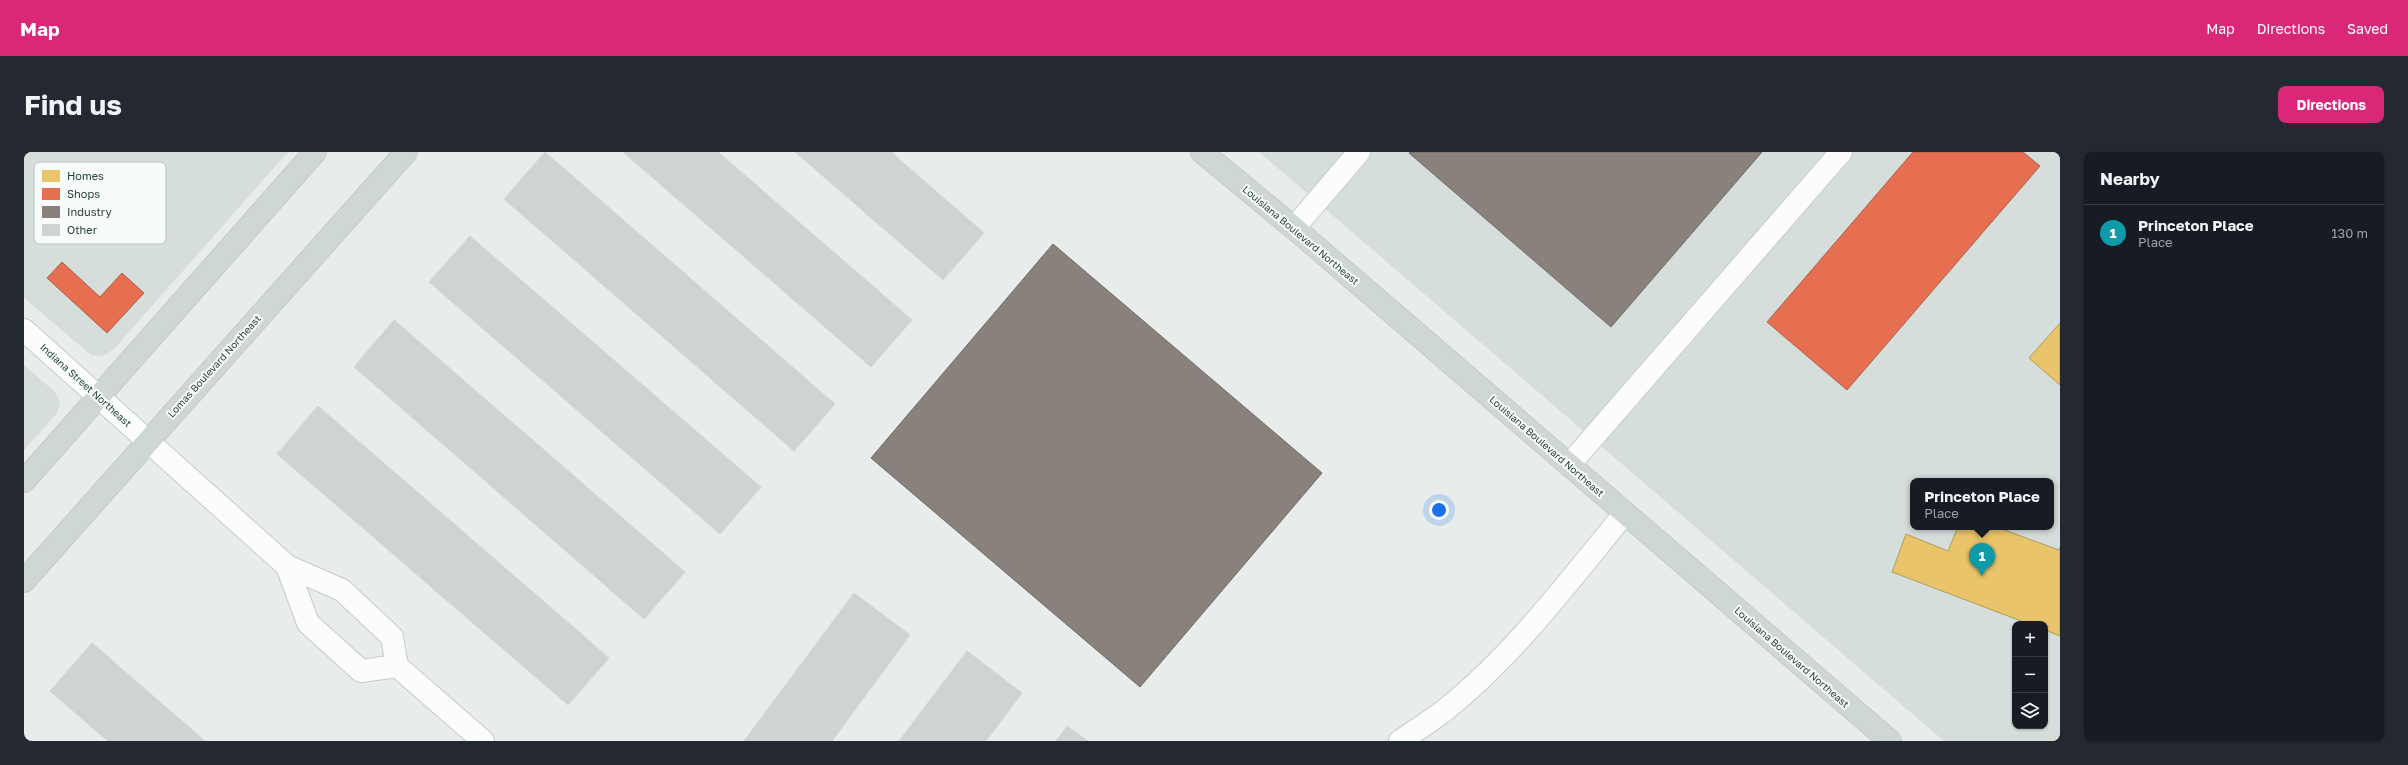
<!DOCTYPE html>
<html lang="en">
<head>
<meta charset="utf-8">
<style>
  :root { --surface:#171b24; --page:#242831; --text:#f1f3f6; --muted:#9ea1a6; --line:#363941; --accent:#db2777 }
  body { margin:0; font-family:"Golos Text",sans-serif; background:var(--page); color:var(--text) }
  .controls { position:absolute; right:12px; bottom:12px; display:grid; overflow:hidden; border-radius:8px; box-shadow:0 1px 3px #0004 }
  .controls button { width:36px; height:36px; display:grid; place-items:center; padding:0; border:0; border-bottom:1px solid var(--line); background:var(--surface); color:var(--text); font:20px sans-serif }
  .you { position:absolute; left:1415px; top:358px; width:14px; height:14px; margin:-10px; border:3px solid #fff; border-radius:50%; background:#1a73e8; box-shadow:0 0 0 6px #1a73e833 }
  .badge { display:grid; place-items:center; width:26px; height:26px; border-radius:50%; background:var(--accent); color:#fff; font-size:13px; font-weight:700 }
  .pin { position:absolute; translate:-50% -33px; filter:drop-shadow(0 1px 2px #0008) }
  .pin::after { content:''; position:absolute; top:21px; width:14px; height:12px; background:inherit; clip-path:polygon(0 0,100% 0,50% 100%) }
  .popup { position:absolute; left:1886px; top:326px; width:144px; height:52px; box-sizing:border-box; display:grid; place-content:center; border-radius:8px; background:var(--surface); filter:drop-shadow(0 1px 3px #0005); font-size:13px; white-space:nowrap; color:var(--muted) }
  .popup b { font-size:15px; color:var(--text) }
  .popup::after { content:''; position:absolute; left:50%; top:100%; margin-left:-8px; border:8px solid transparent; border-top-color:var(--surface) }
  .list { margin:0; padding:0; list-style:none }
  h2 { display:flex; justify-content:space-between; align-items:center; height:52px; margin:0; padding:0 16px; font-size:17px }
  h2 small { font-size:13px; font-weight:400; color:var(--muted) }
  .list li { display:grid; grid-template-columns:26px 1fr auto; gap:12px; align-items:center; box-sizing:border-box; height:56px; padding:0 16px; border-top:1px solid var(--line) }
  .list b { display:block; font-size:15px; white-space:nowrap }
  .list p { margin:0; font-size:13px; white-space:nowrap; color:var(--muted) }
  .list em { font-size:13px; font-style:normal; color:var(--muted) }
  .icon { flex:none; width:22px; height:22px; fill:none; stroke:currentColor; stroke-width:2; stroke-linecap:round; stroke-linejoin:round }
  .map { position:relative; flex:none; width:2036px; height:589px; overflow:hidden; border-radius:8px }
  header { display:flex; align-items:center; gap:24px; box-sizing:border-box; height:56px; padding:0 20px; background:var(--accent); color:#fff }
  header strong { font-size:19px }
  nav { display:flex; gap:22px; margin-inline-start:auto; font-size:14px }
  .intro { display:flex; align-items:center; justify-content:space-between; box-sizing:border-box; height:96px; padding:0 24px }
  h1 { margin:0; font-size:28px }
  .button { padding:10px 18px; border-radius:8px; background:var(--accent); color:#fff; font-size:14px; font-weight:700 }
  main { display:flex; gap:24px; padding:0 24px }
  aside { flex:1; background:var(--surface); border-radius:8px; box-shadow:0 1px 3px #0004 }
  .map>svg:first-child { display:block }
  .built { fill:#d6dedb; fill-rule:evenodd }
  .homes { fill:#e9c46a; stroke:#ae9d5c }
  .shops { fill:#e76f51; stroke:#ac624a }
  .industry { fill:#8a817c; stroke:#6b6e68 }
  .building { fill:#cfd4d2; stroke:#d1d6d4 }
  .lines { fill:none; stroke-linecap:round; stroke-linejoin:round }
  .minor-casing { stroke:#c5cac8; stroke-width:24 }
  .major-casing { stroke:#c3ccc9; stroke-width:24 }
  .minor { stroke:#fcfcfc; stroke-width:22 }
  .major { stroke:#cfd7d5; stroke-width:22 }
  .labels { text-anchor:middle; stroke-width:4; stroke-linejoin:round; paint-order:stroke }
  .street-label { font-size:10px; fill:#24423a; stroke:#f7fbf9 }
  .key { fill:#f7fbf9; stroke:#b8c4c0; stroke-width:1 }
  .key-label { font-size:11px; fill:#24423a }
</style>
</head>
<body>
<header>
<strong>Map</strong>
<nav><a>Map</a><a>Directions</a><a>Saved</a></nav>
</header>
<div class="intro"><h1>Find us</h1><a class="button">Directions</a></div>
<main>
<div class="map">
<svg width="2036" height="589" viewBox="0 0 2036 589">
  <rect width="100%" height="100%" fill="#e8edeb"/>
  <!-- built -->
  <g class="built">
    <polygon points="0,0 264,0 90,197 79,204 67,203 0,146"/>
    <path d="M 1235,0 L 2036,0 L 2036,589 L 1920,589 ZM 1889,329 L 2027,329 L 2027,375 L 1889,375 ZM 1991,472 L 2021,472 L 2021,574 L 1991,574 Z"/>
    <polygon points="0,213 31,240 36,250 33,261 0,298"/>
  </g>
  <!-- homes -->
  <g class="homes">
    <polygon points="2036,171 2036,233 2005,206"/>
    <polygon points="1934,375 1972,375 2035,398 2036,395 2036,484 2021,478 2021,472 2005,472 1868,420 1882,382 1924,399"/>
  </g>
  <!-- shops -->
  <g class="shops">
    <polygon points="1889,0 1999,0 2016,14 1823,238 1743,170"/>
    <polygon points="38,110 76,145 98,121 120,141 83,181 23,126"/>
  </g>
  <!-- industry -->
  <g class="industry">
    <polygon points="1386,0 1738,0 1587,175 1385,1"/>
    <polygon points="1029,92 1298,321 1116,535 847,306"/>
  </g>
  <!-- building -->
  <g class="building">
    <polygon points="521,0 811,252 770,299 480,47"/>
    <polygon points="599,0 694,0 888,168 847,215"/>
    <polygon points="771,0 867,0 960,81 919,128"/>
    <polygon points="446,84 737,335 696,382 405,130"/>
    <polygon points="370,168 661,420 620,467 330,215"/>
    <polygon points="294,254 585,506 544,553 253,302"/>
    <polygon points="830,441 886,483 808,589 720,589"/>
    <polygon points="68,491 181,589 84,589 26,539"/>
    <polygon points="943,499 998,541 962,589 875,589"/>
    <polygon points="1043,574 1064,589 1032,589"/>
  </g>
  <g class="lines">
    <!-- minor casing -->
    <g class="minor-casing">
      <g id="minor">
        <polyline points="1270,76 1335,0"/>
        <polyline points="0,178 263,414 318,438 368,485 373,514 459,589"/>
        <polyline points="1545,313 1817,0"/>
        <polyline points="263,414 284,471 337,519 373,514"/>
        <path d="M 1376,589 C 1391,579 1407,569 1421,558 C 1490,503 1545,429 1601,361"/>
      </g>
    </g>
    <!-- major casing -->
    <g class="major-casing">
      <g id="major">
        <polyline points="1178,0 1270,76 1866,589"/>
        <polyline points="0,329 291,0"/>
        <polyline points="0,429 382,0"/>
      </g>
    </g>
    <!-- minor -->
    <use href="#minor" class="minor"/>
    <!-- major -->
    <use href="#major" class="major"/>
  </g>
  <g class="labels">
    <!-- street labels -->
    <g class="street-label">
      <text transform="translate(1277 83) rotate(40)" y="4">Louisiana Boulevard Northeast</text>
      <text transform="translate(190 214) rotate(-48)" y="4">Lomas Boulevard Northeast</text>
      <text transform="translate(62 233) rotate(42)" y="4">Indiana Street Northeast</text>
      <text transform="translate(1523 294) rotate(41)" y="4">Louisiana Boulevard Northeast</text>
      <text transform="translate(1768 505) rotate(41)" y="4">Louisiana Boulevard Northeast</text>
    </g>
  </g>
  <!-- legend -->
  <rect x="10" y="10" width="132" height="82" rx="6" class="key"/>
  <rect x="18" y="18" width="18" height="12" fill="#e9c46a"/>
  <rect x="18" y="36" width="18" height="12" fill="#e76f51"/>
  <rect x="18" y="54" width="18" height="12" fill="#8a817c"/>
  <rect x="18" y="72" width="18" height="12" fill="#cfd4d2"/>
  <g class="key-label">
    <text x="43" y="28">Homes</text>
    <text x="43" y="46">Shops</text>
    <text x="43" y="64">Industry</text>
    <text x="43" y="82">Other</text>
  </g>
</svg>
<div class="controls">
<button>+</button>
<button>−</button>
<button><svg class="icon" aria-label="layers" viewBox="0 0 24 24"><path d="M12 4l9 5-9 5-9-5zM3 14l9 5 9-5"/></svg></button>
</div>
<div class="you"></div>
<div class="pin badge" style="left:1958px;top:424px;background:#0f9aa8">1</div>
<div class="popup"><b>Princeton Place</b>Place</div>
</div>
<aside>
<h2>Nearby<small></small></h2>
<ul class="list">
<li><span class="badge" style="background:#0f9aa8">1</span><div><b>Princeton Place</b><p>Place</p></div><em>130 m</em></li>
</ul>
</aside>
</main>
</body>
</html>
